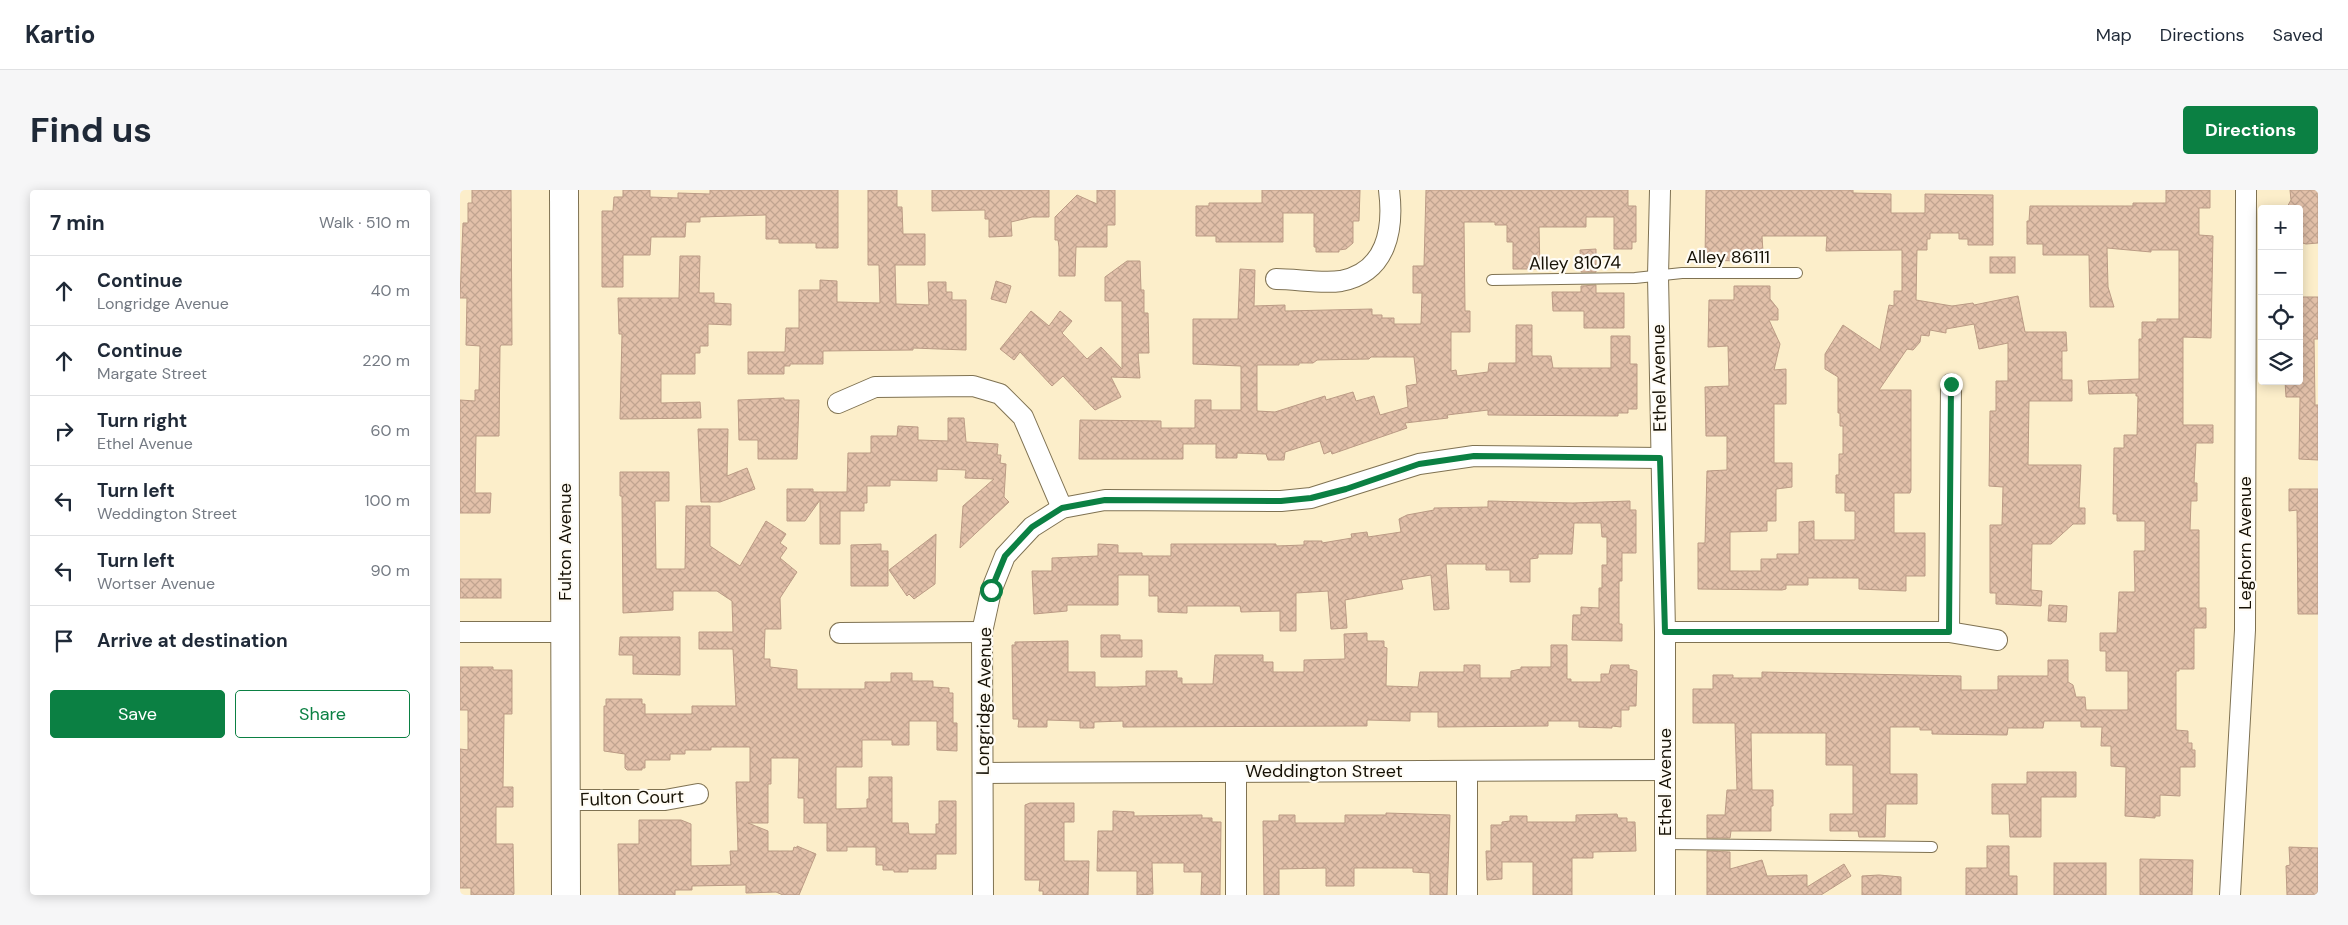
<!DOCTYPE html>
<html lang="en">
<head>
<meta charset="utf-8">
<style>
  :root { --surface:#fff; --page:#f6f6f7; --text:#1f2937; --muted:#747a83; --line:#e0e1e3; --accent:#0b8043 }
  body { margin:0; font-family:"DM Sans",sans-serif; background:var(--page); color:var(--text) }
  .controls { position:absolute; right:15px; top:15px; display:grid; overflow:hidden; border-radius:5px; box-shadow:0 2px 12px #0003 }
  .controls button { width:45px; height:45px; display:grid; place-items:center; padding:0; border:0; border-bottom:1px solid var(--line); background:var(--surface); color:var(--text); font:25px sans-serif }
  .stop { position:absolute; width:15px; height:15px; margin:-11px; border:4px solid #0b8043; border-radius:50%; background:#fff }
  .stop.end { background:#0b8043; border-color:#fff; box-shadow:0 1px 5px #0008 }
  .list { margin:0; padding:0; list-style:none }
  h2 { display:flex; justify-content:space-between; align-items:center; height:65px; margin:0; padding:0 20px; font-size:21px }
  h2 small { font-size:16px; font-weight:400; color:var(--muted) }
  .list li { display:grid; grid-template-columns:32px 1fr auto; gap:15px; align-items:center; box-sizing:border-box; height:70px; padding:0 20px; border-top:1px solid var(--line) }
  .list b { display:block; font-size:19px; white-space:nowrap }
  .list p { margin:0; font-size:16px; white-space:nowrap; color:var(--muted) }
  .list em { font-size:16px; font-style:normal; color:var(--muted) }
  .actions { display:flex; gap:10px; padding:15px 20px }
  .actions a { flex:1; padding:11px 0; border:1px solid var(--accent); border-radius:5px; text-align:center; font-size:18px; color:var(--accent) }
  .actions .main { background:var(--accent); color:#fff }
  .icon { flex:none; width:28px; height:28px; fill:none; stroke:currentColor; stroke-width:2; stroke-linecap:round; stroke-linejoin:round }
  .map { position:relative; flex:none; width:1858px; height:705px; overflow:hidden; border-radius:5px }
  header { display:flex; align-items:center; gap:30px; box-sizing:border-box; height:70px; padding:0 25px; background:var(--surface); border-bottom:1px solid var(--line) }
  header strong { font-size:24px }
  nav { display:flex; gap:28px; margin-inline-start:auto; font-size:18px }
  .intro { display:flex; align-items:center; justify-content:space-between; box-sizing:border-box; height:120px; padding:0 30px }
  h1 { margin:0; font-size:35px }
  .button { padding:12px 22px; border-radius:5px; background:var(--accent); color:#fff; font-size:18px; font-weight:700 }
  main { display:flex; gap:30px; padding:0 30px }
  aside { flex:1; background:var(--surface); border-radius:5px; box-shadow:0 2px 12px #0003 }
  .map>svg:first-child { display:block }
  .building { fill:url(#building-cross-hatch); stroke:#bb9b85; fill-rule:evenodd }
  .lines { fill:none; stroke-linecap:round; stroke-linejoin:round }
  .lane-casing { stroke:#7f7252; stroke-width:12 }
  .street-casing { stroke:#7f7252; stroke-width:22 }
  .secondary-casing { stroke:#7f7252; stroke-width:30 }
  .lane { stroke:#fff; stroke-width:10 }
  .street { stroke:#fff; stroke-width:20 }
  .secondary { stroke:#fff; stroke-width:28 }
  .route { stroke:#0b8043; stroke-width:6 }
  .labels { text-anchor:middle; stroke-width:4.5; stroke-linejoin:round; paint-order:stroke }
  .street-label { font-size:18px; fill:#171206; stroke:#fffcf5 }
</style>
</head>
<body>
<header>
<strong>Kartio</strong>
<nav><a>Map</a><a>Directions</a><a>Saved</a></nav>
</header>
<div class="intro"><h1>Find us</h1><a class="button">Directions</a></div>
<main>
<aside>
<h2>7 min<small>Walk · 510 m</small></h2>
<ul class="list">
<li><svg class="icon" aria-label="ahead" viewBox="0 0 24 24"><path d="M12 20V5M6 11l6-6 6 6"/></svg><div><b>Continue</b><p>Longridge Avenue</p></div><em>40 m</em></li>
<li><svg class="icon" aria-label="ahead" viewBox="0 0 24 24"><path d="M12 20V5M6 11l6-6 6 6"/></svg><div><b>Continue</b><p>Margate Street</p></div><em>220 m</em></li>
<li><svg class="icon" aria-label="right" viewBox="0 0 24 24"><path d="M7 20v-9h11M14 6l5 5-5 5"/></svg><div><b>Turn right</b><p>Ethel Avenue</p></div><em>60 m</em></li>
<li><svg class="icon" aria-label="left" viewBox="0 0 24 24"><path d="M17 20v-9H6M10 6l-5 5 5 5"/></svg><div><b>Turn left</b><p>Weddington Street</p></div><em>100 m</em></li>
<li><svg class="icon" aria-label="left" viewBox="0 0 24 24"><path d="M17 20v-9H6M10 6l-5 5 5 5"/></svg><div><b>Turn left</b><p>Wortser Avenue</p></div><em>90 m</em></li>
<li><svg class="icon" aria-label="arrive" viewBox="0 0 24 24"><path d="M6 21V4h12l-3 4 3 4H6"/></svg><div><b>Arrive at destination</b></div></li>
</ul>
<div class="actions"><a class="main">Save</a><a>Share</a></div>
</aside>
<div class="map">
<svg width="1858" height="705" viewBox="0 0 1858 705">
  <defs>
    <pattern id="building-cross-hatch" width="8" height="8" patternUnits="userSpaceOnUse" patternTransform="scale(1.25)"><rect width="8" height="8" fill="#e2c0a9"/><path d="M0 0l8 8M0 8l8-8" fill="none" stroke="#c1a490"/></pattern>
  </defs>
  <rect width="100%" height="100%" fill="#fceeca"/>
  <!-- building -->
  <g class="building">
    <polygon points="12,0 51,0 52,155 41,155 40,157 39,246 16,246 15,303 31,303 30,323 0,323 0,210 15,211 15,200 19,200 20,156 6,155 7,108 0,108 3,33 8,33 8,13 12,13"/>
    <polygon points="163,0 190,0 190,7 218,8 218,3 250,4 250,0 378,0 378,58 356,58 356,53 319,53 319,49 306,49 306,25 240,27 240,32 226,32 225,47 191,47 190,65 163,65 163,97 142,97 142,21 153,21 154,7 163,7"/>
    <polygon points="408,0 437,0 437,17 442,17 443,44 465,44 465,75 435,75 436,114 469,115 468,92 486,92 486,102 492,102 492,110 506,110 506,160 453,158 453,160 363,161 363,174 330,174 330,176 324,176 324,184 288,184 288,162 325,162 326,138 339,138 339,100 360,100 360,90 377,91 377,112 420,113 419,75 408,75"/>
    <polygon points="472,0 589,0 589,27 572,27 551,32 552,46 529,47 529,29 525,29 525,20 472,21"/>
    <polygon points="637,0 655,0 655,35 647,35 647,57 616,57 615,86 599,86 599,57 598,50 595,50 595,27 617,5 637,14"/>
    <polygon points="802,0 900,0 899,31 893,31 893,53 886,59 879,60 879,62 856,62 856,57 854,57 854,23 823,23 823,52 756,52 756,46 736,46 736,16 749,16 749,13 802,13"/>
    <path d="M 966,0 L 1168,0 L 1168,16 L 1176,16 L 1176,52 L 1172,52 L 1172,59 L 1154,59 L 1154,27 L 1126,27 L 1126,37 L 1079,37 L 1080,79 L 1053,79 L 1053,52 L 1047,52 L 1047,35 L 1035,35 L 1035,32 L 1004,32 L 1005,121 L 1010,121 L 1010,142 L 991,142 L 991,181 L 996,180 L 997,186 L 1028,182 L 1029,173 L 1056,173 L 1056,135 L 1072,135 L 1072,166 L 1091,166 L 1093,178 L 1151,178 L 1151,146 L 1170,146 L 1170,174 L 1177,174 L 1177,219 L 1168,219 L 1168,223 L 1158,223 L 1158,226 L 1028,225 L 1028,220 L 987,225 L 988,228 L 945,233 L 947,238 L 872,264 L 871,261 L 864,264 L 860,251 L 825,262 L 824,270 L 808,270 L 806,264 L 777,263 L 777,268 L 756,268 L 756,254 L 723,254 L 723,269 L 619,269 L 620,230 L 701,231 L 701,238 L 735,238 L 735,210 L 751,210 L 751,220 L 781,220 L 781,176 L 733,174 L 733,129 L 778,129 L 780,79 L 795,80 L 794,116 L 825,115 L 825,121 L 912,119 L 912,125 L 922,125 L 922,128 L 934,128 L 934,134 L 961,134 L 962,103 L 953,103 L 953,76 L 964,76 ZM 911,167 L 954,167 L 957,194 L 946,196 L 948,217 L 920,225 L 914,206 L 896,211 L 893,202 L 866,210 L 865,206 L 815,222 L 797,221 L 797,175 L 839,175 L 839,173 L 853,173 L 857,170 L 909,169 Z"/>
    <polygon points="1246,0 1393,0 1393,3 1431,4 1431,23 1465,23 1465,4 1533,5 1533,55 1508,55 1508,49 1499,49 1499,43 1470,43 1470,49 1467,49 1467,60 1457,60 1456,110 1492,116 1513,113 1514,115 1558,106 1565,142 1606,142 1607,161 1602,161 1602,190 1612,190 1612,211 1569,211 1568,275 1621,275 1619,318 1625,318 1625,334 1613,334 1591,354 1572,354 1571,400 1582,401 1581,416 1536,414 1536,403 1530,403 1530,335 1542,335 1543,297 1529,296 1530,221 1536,221 1536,191 1548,191 1548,153 1519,159 1514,134 1486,139 1486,143 1470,140 1469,146 1461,145 1460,152 1453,160 1447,159 1419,200 1451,200 1451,300 1450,303 1434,303 1434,343 1465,343 1465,386 1446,386 1446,401 1399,399 1399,388 1348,388 1348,395 1326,395 1326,399 1322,400 1238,399 1238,353 1245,353 1247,281 1267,280 1267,246 1246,246 1245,197 1269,196 1268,156 1248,157 1249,110 1274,110 1274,96 1310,96 1310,109 1318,119 1318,130 1309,130 1320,154 1314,180 1326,179 1326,214 1314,214 1314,273 1332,273 1332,297 1316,299 1316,331 1307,331 1307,341 1270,342 1270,381 1301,381 1301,369 1317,369 1317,364 1339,364 1339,332 1354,331 1354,350 1395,350 1395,321 1385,321 1385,303 1376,303 1376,285 1379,285 1379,264 1383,264 1383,236 1380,236 1380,223 1378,223 1378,187 1365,179 1365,164 1383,135 1420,160 1429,115 1434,116 1434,101 1442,101 1442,60 1366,61 1367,46 1302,46 1303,62 1279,62 1279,71 1245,70"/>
    <polygon points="1706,0 1750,0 1750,18 1739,18 1739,45 1753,46 1751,148 1723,147 1723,235 1753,235 1753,253 1736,253 1734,293 1737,293 1737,311 1731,311 1730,340 1739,340 1739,418 1746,418 1746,438 1734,438 1734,479 1719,479 1719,481 1716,481 1716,540 1728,541 1728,553 1732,553 1732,560 1735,560 1735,577 1720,577 1720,606 1700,605 1700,626 1695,626 1695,628 1665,626 1666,577 1651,576 1651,556 1641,556 1642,537 1621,537 1621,531 1584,531 1583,538 1548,538 1547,545 1472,544 1472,540 1460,540 1460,537 1430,537 1430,584 1457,584 1457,614 1426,614 1425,647 1399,647 1398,641 1370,641 1370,624 1393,624 1393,575 1366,575 1366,543 1291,543 1292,600 1313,600 1313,616 1311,616 1311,641 1271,641 1270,648 1247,648 1247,625 1265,625 1267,600 1277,600 1275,533 1233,533 1233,499 1253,499 1253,485 1273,485 1273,488 1302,488 1302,482 1501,486 1501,500 1538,500 1538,486 1588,486 1588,470 1608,470 1608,492 1613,495 1616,507 1625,507 1626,520 1668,520 1668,481 1646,481 1646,461 1640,461 1640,443 1657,443 1659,402 1675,402 1674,361 1685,361 1685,331 1657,331 1657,324 1653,324 1654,258 1664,258 1664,245 1677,245 1678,206 1676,206 1676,203 1629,204 1628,191 1679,189 1679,149 1682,149 1682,132 1697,132 1697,129 1719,129 1719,60 1691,60 1691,62 1647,58 1648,97 1654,117 1630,117 1629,65 1583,65 1583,54 1567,54 1567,31 1569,31 1570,16 1673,16 1673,13 1706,13"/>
    <polygon points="1830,0 1858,0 1858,53 1846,54 1839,52 1839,19 1826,19 1831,10"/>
    <polygon points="1136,59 1136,82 1121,82 1120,60"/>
    <polygon points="220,66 240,66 239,103 254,103 254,113 271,114 271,135 248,134 248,156 240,156 240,163 235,163 235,184 201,184 201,213 240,212 241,228 160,229 162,144 159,144 158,108 219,108"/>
    <rect x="1530" y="67" width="25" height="16"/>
    <polygon points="667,71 680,71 681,100 684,100 684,123 688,123 689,163 678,163 680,188 651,187 661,207 635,220 603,186 592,196 560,162 554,170 540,159 571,121 589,136 600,121 612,131 602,143 627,169 641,157 662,179 662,111 645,111 645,87"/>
    <polygon points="536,91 551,96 546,113 531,109"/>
    <polygon points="1136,95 1136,103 1164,103 1164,138 1124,138 1124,121 1093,121 1092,102 1121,102 1121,96"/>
    <polygon points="1839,107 1858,107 1858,149 1854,149 1855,215 1858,215 1858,270 1839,269 1840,207 1826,207 1825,191 1839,191"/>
    <polygon points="324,208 324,210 339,210 337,269 298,269 298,250 279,250 278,210"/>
    <polygon points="488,228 504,228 506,252 538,254 537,265 541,265 540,273 546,274 544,307 549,312 500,358 503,316 534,289 505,288 506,280 477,279 477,291 430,290 430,296 407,296 407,313 404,313 404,321 380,321 380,354 360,354 360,310 345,331 327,331 327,299 353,299 353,302 387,302 388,263 411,263 411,246 437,246 438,236 458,237 458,250 488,251"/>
    <polygon points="238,239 268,239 267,286 287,278 295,299 260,312 241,312"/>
    <polygon points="160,282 209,282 209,311 195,311 196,379 225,379 226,316 250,316 250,356 280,376 306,331 326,344 320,353 327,358 320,368 337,382 320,408 321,439 305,439 304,469 310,469 310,477 337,480 337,499 405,499 405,492 431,492 431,483 452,483 452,491 473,491 473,497 489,498 489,503 493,503 493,533 497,533 497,561 477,560 477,531 449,531 449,555 432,555 432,550 402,550 402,577 376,577 376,619 407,618 407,609 409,609 409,587 432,587 432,633 448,633 449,644 476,644 476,634 479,634 479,611 496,611 496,664 476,664 476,679 448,679 448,682 434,682 434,680 423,680 423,675 416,675 416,657 387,657 387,661 367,661 367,633 344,633 344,608 338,608 339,568 311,568 311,594 308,594 308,633 288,633 308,641 308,661 333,661 334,657 337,658 337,656 356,664 339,705 323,705 316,702 286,703 286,695 232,696 232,700 215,700 215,705 159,705 158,654 179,654 179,630 221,630 231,634 231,676 271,675 270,661 278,661 276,592 290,592 290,557 251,557 251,560 225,560 225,564 210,564 210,570 185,570 185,578 182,578 182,580 167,580 165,578 165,564 144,561 144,516 146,516 146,509 182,509 182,514 185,514 185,524 232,524 232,516 276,516 273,459 239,459 239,442 273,442 272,411 257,401 213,401 213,420 163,423 162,306 160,306"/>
    <polygon points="1829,299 1858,299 1858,424 1838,424 1837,320 1829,321"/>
    <polygon points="1028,311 1113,313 1170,311 1170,320 1176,320 1176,363 1162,363 1162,391 1159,391 1159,434 1162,434 1162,451 1112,450 1113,425 1121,425 1121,417 1139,418 1139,398 1142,398 1142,375 1147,375 1147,347 1142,347 1141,333 1114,333 1112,364 1078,364 1078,368 1070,369 1070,392 1050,392 1050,380 1026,380 1026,374 986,374 989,419 974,420 971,385 941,390 943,399 885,410 887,438 871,439 868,401 836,403 836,441 820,441 820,421 781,422 780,416 727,416 727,423 698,422 698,406 689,406 689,385 658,385 658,415 607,415 607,421 574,424 572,381 592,381 592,368 638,366 638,354 658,355 658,363 682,363 682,366 711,366 711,354 816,354 816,356 844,355 844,351 862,351 862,353 892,348 891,344 907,342 908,347 941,342 939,329 947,325 974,320 974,318 1028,317"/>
    <polygon points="476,344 475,394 454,409 449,404 447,406 429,380"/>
    <polygon points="421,354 421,361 428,361 428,396 391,396 391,355"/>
    <rect x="0" y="389" width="41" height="19"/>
    <polygon points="1589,415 1607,416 1606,432 1588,431"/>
    <polygon points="907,443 907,451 924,451 924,457 927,458 926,496 958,497 960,482 1004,482 1004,475 1020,475 1020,488 1051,488 1051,481 1061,479 1061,477 1091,477 1091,455 1107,455 1107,489 1111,489 1111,492 1141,492 1141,484 1149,484 1151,475 1169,475 1169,479 1177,481 1176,516 1169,516 1169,520 1161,520 1161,537 1152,536 1152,538 1119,537 1119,531 1088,531 1088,536 978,537 978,522 950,522 950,531 907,530 907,536 896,536 663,537 663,531 634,532 634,538 620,538 620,531 587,530 587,537 558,537 559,529 553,529 552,455 555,455 555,452 608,451 608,482 635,482 635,497 656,497 686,496 686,481 717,481 717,488 722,488 722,494 753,494 755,465 803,465 803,472 813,472 813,482 844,482 844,470 885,469 884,444"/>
    <polygon points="641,445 660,445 660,450 682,450 682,467 641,467"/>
    <polygon points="160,447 220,447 220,485 173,484 173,465 159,465"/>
    <polygon points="0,477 33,477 33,480 52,480 52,524 44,524 43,597 53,597 53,617 36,617 36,654 53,654 54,704 52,705 11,705 11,698 0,698 0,559 8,560 8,520 0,520"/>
    <polygon points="1567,582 1616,582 1616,607 1581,607 1581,647 1550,647 1549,624 1532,624 1532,594 1567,594"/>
    <polygon points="570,613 614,613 614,632 604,632 604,671 629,671 628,705 583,705 583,701 579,701 580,690 565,690 565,615"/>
    <polygon points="653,621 674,622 674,626 742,625 742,628 752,628 752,632 761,632 760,705 741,705 742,682 724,682 724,673 692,673 693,704 677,705 677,681 637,681 638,641 653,641"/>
    <polygon points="926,623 990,625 987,705 970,705 970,683 953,682 953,678 894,678 894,696 866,696 866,678 819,679 819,705 804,705 803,631 819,631 819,625 835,625 835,633 885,633 885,625 926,625"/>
    <polygon points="1157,624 1158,628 1167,628 1167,632 1175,632 1176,661 1133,662 1133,668 1112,668 1112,705 1073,705 1073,672 1042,672 1042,689 1027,690 1026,661 1031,661 1031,635 1042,635 1042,632 1050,631 1050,626 1067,626 1067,632 1116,632 1116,625"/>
    <polygon points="1527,656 1549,656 1549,686 1557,686 1557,705 1506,705 1506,678 1527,678"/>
    <polygon points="1829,657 1858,658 1858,705 1827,705 1826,676 1830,675"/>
    <polygon points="1247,661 1270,662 1270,679 1302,670 1307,686 1347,685 1347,697 1384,674 1391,686 1361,705 1247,705"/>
    <polygon points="1680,669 1733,670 1732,705 1680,705"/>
    <rect x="1594" y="673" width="52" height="32"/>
    <polygon points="1419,685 1441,687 1441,705 1402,705 1402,686"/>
  </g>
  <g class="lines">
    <!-- lane casing -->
    <g class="lane-casing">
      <g id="lane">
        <polyline points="1032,90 1175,88 1222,83 1337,83"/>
        <polyline points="1205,654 1472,657"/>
      </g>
    </g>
    <!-- street casing -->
    <g class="street-casing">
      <g id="street">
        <polyline points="1200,0 1198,86 1205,442 1205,705"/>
        <path d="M 816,89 C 837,89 861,94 881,91 C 927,82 934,39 929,0"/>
        <polyline points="378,213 415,197 513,196 540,204 563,227 602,318"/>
        <polyline points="0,442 105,442"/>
        <polyline points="1205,442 1489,442 1537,450"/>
        <polyline points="1489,442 1491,194"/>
        <polyline points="380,443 522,442"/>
        <polyline points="776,582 776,705"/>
        <polyline points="523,583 1205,580"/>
        <polyline points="105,610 205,610 238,604"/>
        <polyline points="523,705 522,442 531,401 545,366 572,337 602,318 645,310 821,311 851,308 959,274 1014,266 1200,268"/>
        <polyline points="1007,705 1007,581"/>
        <polyline points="1770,705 1785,440 1786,0"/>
      </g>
    </g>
    <!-- secondary casing -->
    <g class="secondary-casing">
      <polyline id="secondary" points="104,0 106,705"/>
    </g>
    <!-- lane -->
    <use href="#lane" class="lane"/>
    <!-- street -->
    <use href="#street" class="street"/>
    <!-- secondary -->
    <use href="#secondary" class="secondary"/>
  </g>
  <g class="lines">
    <!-- route -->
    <polyline class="route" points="531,400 545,366 572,337 602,318 645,310 821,311 851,308 886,299 959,274 1014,266 1200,268 1205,442 1489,442 1491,194"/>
  </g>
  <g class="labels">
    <!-- street labels -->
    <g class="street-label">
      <text x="1268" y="73">Alley 86111</text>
      <text transform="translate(1115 73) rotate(-1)" y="6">Alley 81074</text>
      <text transform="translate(1199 188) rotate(-91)" y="6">Ethel Avenue</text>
      <text transform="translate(105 352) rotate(-90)" y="6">Fulton Avenue</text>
      <text transform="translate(1785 353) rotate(-90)" y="6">Leghorn Avenue</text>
      <text transform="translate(524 511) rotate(-89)" y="6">Longridge Avenue</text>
      <text x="864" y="587">Weddington Street</text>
      <text transform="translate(1205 592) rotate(-90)" y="6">Ethel Avenue</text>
      <text transform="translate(172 608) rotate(-2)" y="6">Fulton Court</text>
    </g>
  </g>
</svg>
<div class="controls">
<button>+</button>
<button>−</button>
<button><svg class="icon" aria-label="locate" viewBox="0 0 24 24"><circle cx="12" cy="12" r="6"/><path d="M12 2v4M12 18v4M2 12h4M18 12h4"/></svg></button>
<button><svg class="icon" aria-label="layers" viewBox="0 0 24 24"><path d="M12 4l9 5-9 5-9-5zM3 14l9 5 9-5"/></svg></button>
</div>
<div class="stop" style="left:531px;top:400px"></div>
<div class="stop end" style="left:1491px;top:194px"></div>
</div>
</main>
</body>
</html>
